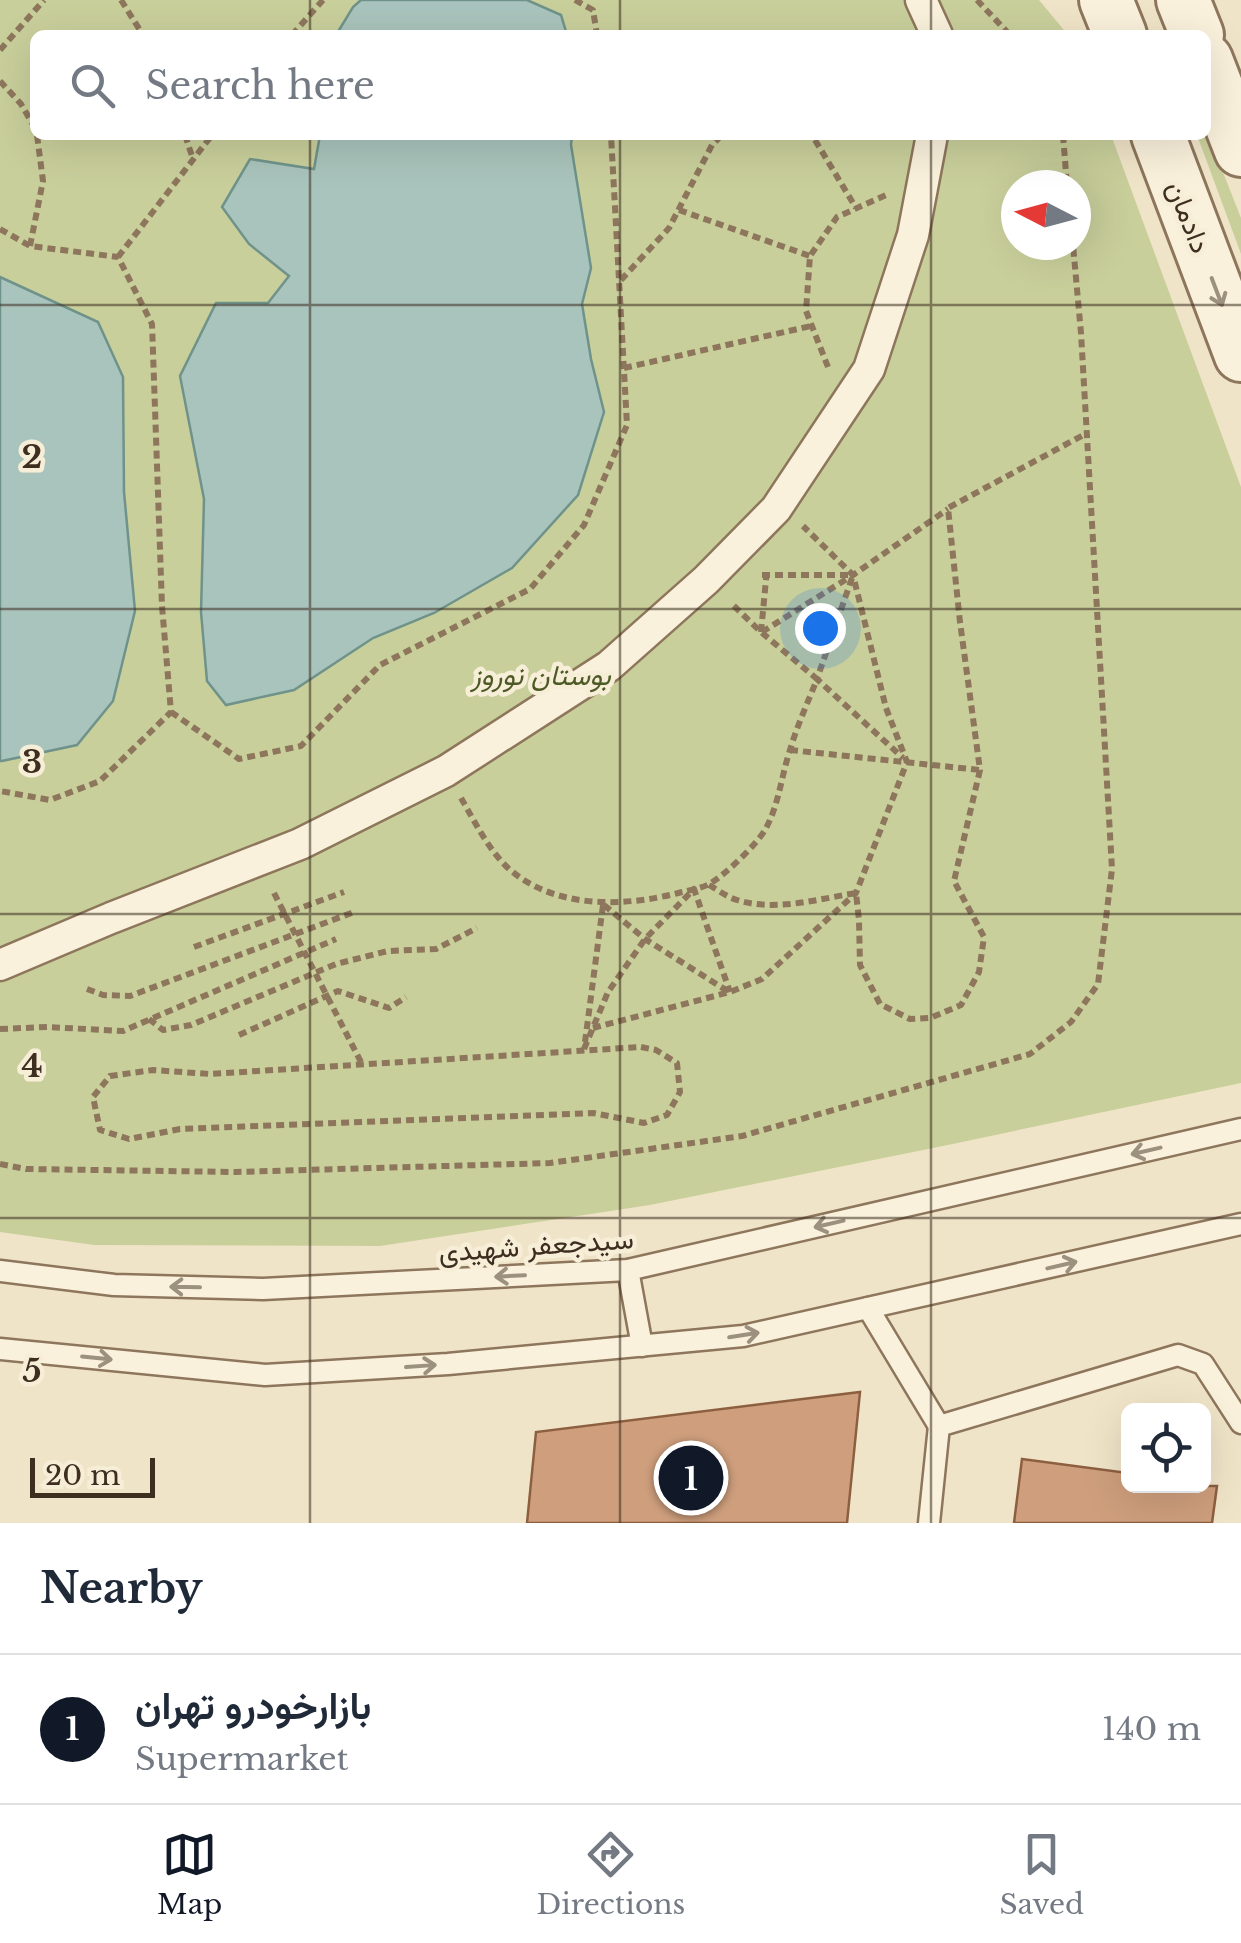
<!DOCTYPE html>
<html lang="en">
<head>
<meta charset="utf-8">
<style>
  :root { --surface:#fff; --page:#f6f6f7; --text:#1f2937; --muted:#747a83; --line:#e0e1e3; --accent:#111827 }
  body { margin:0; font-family:"Libre Baskerville",Vazirmatn,serif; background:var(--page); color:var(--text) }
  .controls { position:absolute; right:30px; bottom:30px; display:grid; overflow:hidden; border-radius:15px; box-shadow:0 10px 40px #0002 }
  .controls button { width:90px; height:90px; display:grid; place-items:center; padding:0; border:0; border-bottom:2px solid var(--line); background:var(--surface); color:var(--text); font:50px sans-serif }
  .compass { position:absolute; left:1001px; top:170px; width:90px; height:90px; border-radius:50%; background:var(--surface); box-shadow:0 10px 40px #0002; rotate:276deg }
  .scale { position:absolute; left:30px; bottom:25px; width:125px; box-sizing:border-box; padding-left:10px; border:5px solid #3d2e20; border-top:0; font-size:28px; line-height:35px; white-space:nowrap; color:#3d2e20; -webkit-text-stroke:8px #f7eed8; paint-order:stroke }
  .you { position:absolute; left:820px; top:628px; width:35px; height:35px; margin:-25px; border:8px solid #fff; border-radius:50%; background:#1a73e8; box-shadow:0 0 0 15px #1a73e833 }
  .badge { display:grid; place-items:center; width:65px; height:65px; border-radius:50%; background:var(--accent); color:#fff; font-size:32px; font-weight:700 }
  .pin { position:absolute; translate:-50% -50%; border:5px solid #fff; box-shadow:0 2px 10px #0006 }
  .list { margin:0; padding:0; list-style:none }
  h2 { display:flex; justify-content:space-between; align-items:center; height:130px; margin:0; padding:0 40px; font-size:42px }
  h2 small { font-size:32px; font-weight:400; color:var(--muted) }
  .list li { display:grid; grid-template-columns:65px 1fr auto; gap:30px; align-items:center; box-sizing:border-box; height:150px; padding:0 40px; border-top:2px solid var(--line) }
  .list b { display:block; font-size:38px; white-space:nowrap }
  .list p { margin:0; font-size:32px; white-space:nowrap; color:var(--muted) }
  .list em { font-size:32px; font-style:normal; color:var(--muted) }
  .icon { flex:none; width:55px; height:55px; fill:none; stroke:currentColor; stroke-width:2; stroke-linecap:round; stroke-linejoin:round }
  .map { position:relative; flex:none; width:1241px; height:1523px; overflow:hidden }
  .search { position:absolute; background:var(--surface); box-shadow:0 10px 40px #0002; left:30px; right:30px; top:30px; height:110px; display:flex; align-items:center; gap:25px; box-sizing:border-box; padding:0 35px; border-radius:15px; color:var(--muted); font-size:38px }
  .sheet { height:280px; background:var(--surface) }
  nav { display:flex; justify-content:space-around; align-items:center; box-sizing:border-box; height:140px; border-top:2px solid var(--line); background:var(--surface); font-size:28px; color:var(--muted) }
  nav a { display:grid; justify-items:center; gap:5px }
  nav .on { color:var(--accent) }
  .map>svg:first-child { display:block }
  .green { fill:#c9cf9b; fill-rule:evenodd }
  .water { fill:#a9c4bc; stroke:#6f938a; stroke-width:2.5 }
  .building { fill:#cf9f7d; stroke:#8d5f41; stroke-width:2.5 }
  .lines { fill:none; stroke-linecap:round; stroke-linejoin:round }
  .service-casing { stroke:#8d765c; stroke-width:25 }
  .pedestrian-casing { stroke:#8d765c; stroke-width:35 }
  .tertiary-casing { stroke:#8d765c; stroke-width:58 }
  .path { stroke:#8d765c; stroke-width:6; stroke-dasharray:8 5; stroke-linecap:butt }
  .service { stroke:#faf1dc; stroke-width:20 }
  .pedestrian { stroke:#faf1dc; stroke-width:30 }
  .tertiary { stroke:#faf1dc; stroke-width:52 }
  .oneway { stroke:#9c907e }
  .grid { fill:none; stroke:#3d2e20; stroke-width:2.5; stroke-opacity:0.55 }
  .labels { text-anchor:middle; stroke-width:9; stroke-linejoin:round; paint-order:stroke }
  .street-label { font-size:28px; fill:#3d2e20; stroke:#f7eed8 }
  .park-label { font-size:28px; font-style:italic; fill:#4d5a26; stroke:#f7eed8 }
  .grid-label { font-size:32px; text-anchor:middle; font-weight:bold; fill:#3d2e20; stroke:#f7eed8; stroke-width:9; stroke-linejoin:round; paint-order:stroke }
</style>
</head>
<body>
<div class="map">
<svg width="1241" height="1523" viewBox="0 0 1241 1523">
  <rect width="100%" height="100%" fill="#f0e4c8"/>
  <!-- green -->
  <g class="green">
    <path d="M 0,0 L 1039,0 L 1068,35 L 35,35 L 35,135 L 1111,135 L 1241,487 L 1241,1083 L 943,1146 L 650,1205 L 380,1246 L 94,1245 L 0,1232 ZM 1016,185 L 1076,185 L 1076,245 L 1016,245 Z"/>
    <polygon points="1206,129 1241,218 1241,254 1197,135 1206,135"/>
  </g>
  <!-- water -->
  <g class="water">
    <polygon points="361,0 527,0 561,15 567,35 336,35 353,7"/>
    <polygon points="320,135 572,135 571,145 591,268 582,304 591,359 604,412 578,495 512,568 434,613 373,638 294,690 226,705 207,681 201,612 204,499 180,376 216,303 268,303 289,276 249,244 222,207 250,159 314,169"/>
    <polygon points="0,277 98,322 123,377 124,492 135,611 113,701 77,745 2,761 0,761"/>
  </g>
  <!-- building -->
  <g class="building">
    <polygon points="860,1392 847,1523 527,1523 536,1432"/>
    <polygon points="1022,1459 1128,1473 1128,1486 1217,1486 1212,1523 1014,1523"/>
  </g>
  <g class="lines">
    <!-- service casing -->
    <g class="service-casing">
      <g id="service">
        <polyline points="628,1270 642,1346"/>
        <polyline points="0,1271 114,1285 263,1289 628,1270 1241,1129"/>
        <polyline points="868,1308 939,1426"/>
        <polyline points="0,1349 265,1375 448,1364 743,1336 1241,1224"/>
        <polyline points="929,1523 939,1426 1178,1355 1203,1364 1241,1423"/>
      </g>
    </g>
    <!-- pedestrian casing -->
    <g class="pedestrian-casing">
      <g id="pedestrian">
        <polyline points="921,0 937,35"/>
        <polyline points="0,965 111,918 300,844 446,771 609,666 706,580 776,509 869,369 913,235 932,135"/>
      </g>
    </g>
    <!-- tertiary casing -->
    <g class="tertiary-casing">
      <g id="tertiary">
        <polyline points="1106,0 1120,35"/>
        <polyline points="1183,0 1197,35"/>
        <polyline points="1206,60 1241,150"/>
        <polyline points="1158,135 1241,355"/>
      </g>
    </g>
    <!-- path -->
    <g class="path">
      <polyline points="121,0 143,35"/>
      <polyline points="575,0 593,10 597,35"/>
      <polyline points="977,0 1010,35"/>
      <polyline points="292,35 323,0"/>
      <polyline points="0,50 44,0"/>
      <polyline points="0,81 21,104 35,128"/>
      <polyline points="185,135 193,159"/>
      <polyline points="1063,135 1067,185"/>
      <polyline points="815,140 856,208"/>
      <polyline points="679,210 810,256"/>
      <polyline points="0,229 30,246 118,257 152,324 162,606 171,712 100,781 50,800 0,791"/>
      <polyline points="30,246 43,181 37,135"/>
      <polyline points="118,257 212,135"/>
      <polyline points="621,280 669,228 712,145 722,135"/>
      <polyline points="828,367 806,311 810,256 837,217 886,195"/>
      <polyline points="624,368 811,326"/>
      <polyline points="762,575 850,575"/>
      <polyline points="852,578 817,679 903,758"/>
      <polyline points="761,632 767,569"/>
      <polyline points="762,632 853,575 948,509"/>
      <polyline points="171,712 239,759 301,746 380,665 530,589 584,525 627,425 611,135"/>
      <polyline points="790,750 980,770"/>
      <path d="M 461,798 C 475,822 488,849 508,868 C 555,910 626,907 682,892 C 691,890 703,888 711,883 C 727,873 755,846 765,830 C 779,805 781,777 790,750 C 797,726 808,702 817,679 L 761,632 L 732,604"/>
      <path d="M 709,885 C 718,890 727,897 737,900 C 775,912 818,899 856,893 L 859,920 L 860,965 L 880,1004 L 910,1019 L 930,1018 L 961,1005 L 979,972 L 984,937 L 954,881 L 980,770 L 960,622 L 948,508 L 1087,433"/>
      <polyline points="274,893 362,1064"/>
      <polyline points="604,905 645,939 729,992"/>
      <polyline points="194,947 344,892"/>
      <polyline points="87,989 103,995 130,996 354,912"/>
      <polyline points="149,1019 163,1030 191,1025 336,964 388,951 436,949 477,928"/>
      <polyline points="593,1028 730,992 762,979 856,893 907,762 886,708 853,575 803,526"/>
      <polyline points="0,1029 47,1027 123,1031 336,939"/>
      <polyline points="239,1035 338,991 389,1008 406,997"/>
      <polyline points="585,1042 603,905"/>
      <polygon points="641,1047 656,1050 677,1063 680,1092 667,1115 644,1123 593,1113 180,1129 129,1139 100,1130 93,1097 110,1076 153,1070 210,1074"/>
      <polyline points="584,1049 608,992 645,939 694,889 730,992"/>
      <polyline points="0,1164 26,1169 236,1172 550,1163 742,1136 1030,1054 1071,1022 1098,984 1112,869 1081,333 1073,245"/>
    </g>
    <!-- service -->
    <use href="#service" class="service"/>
    <!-- pedestrian -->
    <use href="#pedestrian" class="pedestrian"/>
    <!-- tertiary -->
    <use href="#tertiary" class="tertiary"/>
  </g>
  <!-- one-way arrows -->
  <defs><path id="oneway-shaft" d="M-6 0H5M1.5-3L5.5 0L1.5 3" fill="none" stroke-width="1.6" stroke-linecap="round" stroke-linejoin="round" transform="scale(2.5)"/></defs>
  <g class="oneway">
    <use href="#oneway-shaft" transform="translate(1217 292) rotate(69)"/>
    <use href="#oneway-shaft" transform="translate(1146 1151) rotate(167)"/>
    <use href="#oneway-shaft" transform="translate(829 1224) rotate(167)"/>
    <use href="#oneway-shaft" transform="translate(1062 1265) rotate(-13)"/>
    <use href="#oneway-shaft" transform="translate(510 1276) rotate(177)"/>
    <use href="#oneway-shaft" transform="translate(185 1287) rotate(-179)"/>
    <use href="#oneway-shaft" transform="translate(744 1335) rotate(-9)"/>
    <use href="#oneway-shaft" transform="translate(97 1358) rotate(6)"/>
    <use href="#oneway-shaft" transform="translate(421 1366) rotate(-4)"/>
  </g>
  <!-- grid -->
  <path class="grid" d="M 310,0 L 310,35M 620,0 L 620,35M 931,0 L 931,35M 310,135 L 310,1523M 620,135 L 620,1523M 931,135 L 931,1523M 0,305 L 1241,305M 0,609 L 1241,609M 0,914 L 1241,914M 0,1218 L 1241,1218"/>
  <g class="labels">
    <!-- street labels -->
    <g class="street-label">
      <text transform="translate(1189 217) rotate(69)" y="10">دادمان</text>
      <text transform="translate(536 1245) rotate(-4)" y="10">سیدجعفر شهیدی</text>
    </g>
    <!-- park labels -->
    <g class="park-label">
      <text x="541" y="685">بوستان نوروز</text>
    </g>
  </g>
  <g class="grid-label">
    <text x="32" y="468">2</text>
    <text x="32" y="773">3</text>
    <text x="32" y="1077">4</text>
    <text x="32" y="1382">5</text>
  </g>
</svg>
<div class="controls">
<button><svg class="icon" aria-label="locate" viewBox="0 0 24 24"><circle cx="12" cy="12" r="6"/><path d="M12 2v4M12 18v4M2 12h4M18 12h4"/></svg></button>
</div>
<svg class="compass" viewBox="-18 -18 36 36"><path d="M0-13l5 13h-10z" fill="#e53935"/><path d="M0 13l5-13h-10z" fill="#747a83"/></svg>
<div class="scale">20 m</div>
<div class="you"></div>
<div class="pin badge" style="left:691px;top:1478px">1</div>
<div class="search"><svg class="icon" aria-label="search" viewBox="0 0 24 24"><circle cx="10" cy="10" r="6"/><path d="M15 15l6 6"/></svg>Search here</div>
</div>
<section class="sheet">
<h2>Nearby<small></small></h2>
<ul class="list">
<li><span class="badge">1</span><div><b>بازارخودرو تهران</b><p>Supermarket</p></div><em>140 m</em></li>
</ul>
</section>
<nav>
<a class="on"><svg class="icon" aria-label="map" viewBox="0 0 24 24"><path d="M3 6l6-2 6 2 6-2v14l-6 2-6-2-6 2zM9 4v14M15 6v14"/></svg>Map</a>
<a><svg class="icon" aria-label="directions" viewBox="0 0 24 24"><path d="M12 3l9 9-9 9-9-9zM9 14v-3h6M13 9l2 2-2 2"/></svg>Directions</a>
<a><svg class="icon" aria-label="saved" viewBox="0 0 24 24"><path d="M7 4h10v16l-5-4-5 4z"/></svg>Saved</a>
</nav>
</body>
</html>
